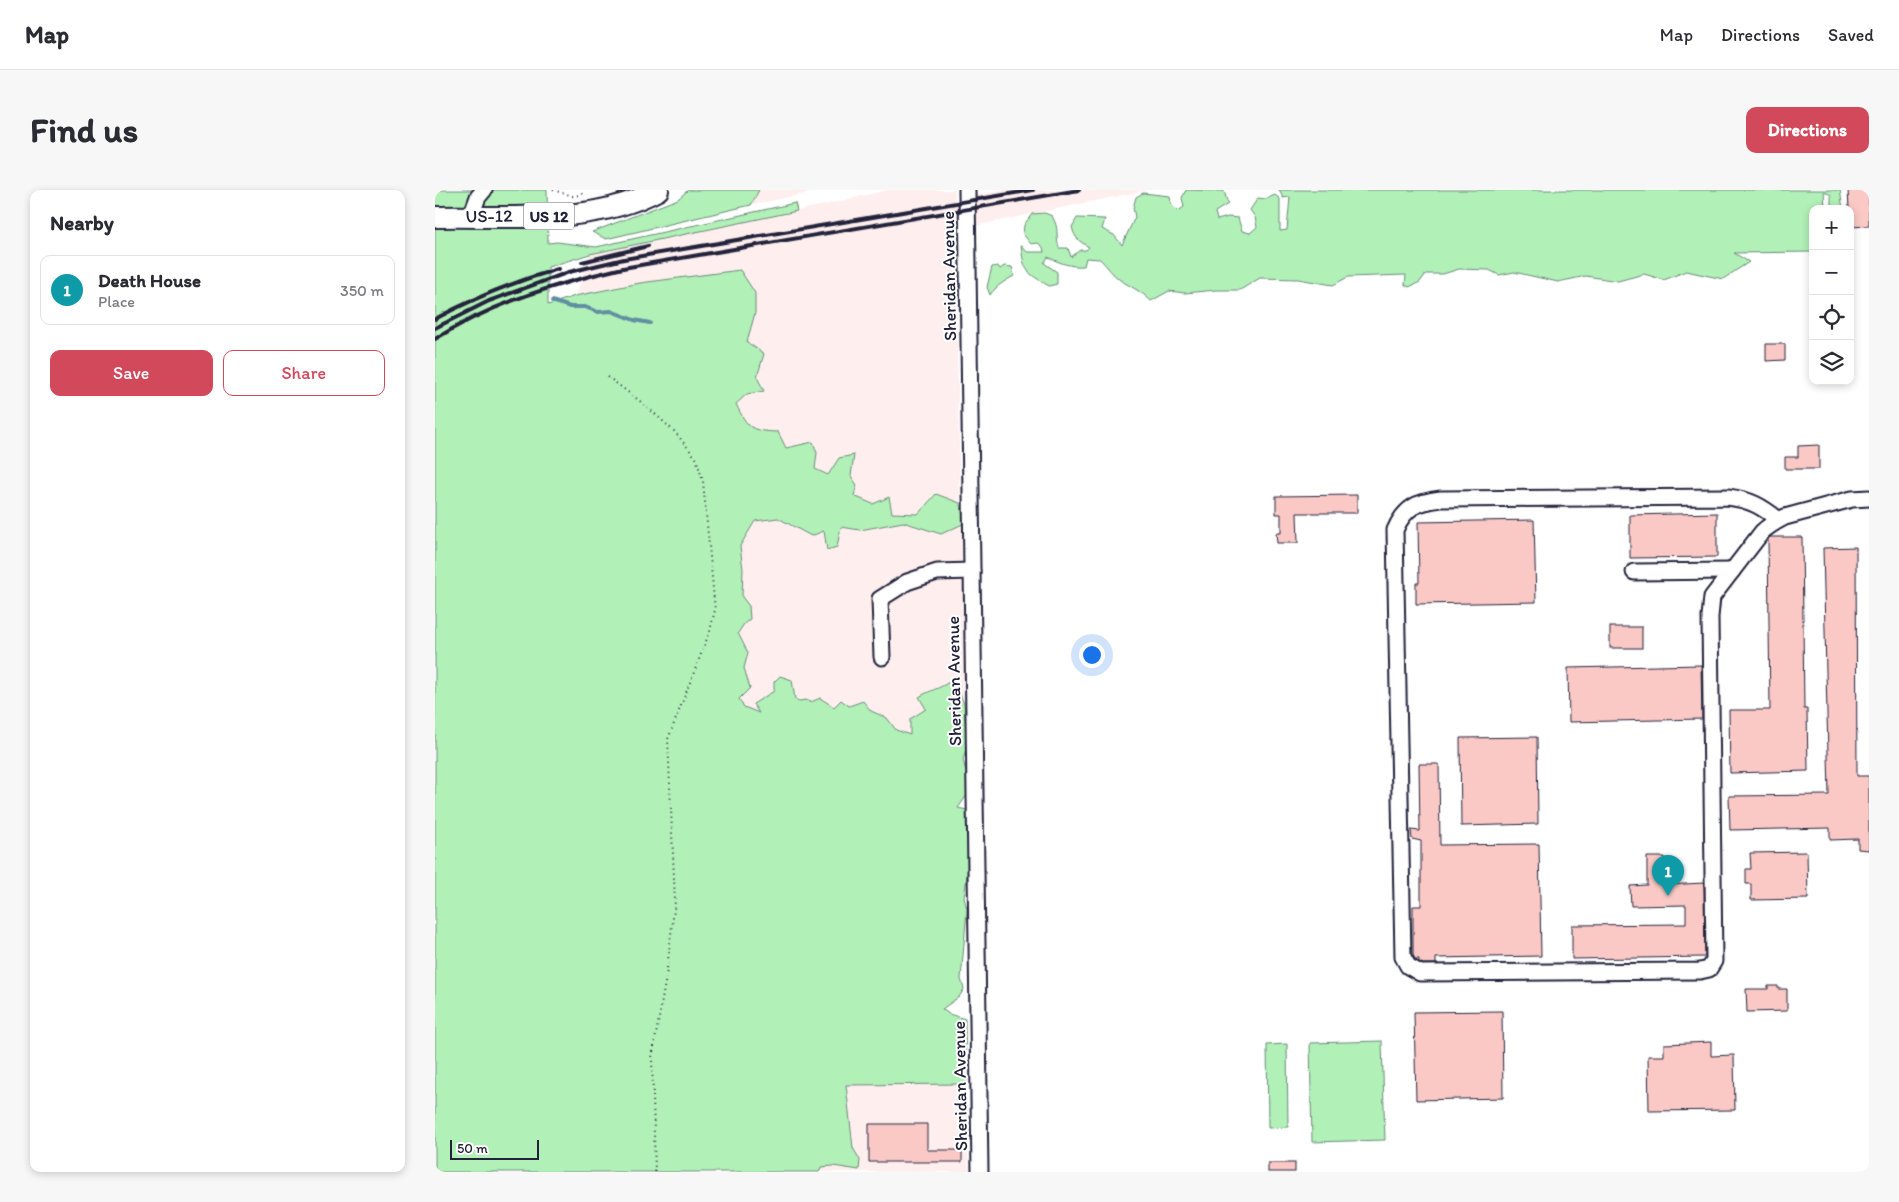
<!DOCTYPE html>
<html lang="en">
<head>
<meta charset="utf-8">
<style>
  :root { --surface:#fff; --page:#f7f7f7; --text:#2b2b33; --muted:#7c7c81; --line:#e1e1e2; --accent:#d1495b }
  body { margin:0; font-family:Itim,sans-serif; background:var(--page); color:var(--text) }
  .controls { position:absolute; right:15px; top:15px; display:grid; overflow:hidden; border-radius:10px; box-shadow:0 2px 8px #0003 }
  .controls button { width:45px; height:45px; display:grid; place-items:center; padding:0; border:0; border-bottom:1px solid var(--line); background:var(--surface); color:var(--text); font:25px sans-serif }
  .scale { position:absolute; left:15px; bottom:12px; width:89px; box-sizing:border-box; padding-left:5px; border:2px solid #22223b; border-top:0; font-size:14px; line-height:18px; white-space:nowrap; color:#22223b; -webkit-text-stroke:4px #fff; paint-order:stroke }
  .you { position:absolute; left:656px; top:464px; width:18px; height:18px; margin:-12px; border:4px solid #fff; border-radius:50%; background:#1a73e8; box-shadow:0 0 0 8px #1a73e833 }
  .badge { display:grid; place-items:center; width:32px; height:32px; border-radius:50%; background:var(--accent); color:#fff; font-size:16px; font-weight:700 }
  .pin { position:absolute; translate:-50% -41px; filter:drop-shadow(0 1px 2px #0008) }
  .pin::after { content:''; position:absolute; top:26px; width:18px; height:15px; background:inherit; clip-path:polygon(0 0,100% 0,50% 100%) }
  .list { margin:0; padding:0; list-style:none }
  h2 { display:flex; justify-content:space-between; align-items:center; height:65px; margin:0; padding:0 20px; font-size:21px }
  h2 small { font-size:16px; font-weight:400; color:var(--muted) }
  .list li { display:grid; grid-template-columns:32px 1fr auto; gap:15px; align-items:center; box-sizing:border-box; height:70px; margin:0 10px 10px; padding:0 10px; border:1px solid var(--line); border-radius:10px }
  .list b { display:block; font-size:19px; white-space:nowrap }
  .list p { margin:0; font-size:16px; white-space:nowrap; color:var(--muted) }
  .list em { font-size:16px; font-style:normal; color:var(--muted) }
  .actions { display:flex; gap:10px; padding:15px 20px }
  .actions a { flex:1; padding:11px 0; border:1px solid var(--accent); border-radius:10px; text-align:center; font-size:18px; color:var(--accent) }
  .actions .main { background:var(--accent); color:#fff }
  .icon { flex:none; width:28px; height:28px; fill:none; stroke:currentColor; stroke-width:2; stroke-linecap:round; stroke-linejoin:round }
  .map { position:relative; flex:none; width:1434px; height:982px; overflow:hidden; border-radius:10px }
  header { display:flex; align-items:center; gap:30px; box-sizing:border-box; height:70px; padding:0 25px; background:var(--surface); border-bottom:1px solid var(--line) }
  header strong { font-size:24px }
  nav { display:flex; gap:28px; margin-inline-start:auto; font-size:18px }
  .intro { display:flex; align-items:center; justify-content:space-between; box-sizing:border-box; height:120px; padding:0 30px }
  h1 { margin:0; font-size:35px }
  .button { padding:12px 22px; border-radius:10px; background:var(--accent); color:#fff; font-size:18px; font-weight:700 }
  main { display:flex; gap:30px; padding:0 30px }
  aside { flex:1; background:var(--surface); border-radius:10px; box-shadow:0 2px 8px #0003 }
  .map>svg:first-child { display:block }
  .built { fill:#feefee }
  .green { fill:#b1f0b7; stroke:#6a8979 }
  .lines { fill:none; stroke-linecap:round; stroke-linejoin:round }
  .stream { stroke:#608fa2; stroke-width:4 }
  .building { fill:#fac9c6; stroke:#22223b }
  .minor-casing { stroke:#22223b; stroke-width:19 }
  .major-casing { stroke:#22223b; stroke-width:24 }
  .path { stroke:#22223b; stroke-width:2; stroke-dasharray:1 4; stroke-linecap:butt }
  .minor { stroke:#fff; stroke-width:15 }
  .major { stroke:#fff; stroke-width:20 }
  .rail { stroke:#22223b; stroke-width:4 }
  .labels { text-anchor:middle; stroke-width:4; stroke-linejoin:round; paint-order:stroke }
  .shield { fill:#fff; stroke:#646476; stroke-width:1 }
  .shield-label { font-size:16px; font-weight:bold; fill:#22223b }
  .street-label { font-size:18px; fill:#22223b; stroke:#fff }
</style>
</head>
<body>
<header>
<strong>Map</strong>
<nav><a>Map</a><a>Directions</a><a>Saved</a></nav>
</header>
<div class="intro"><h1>Find us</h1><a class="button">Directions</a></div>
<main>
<aside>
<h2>Nearby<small></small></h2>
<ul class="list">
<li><span class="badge" style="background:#0f9aa8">1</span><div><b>Death House</b><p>Place</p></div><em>350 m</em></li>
</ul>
<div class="actions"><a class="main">Save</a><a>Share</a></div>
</aside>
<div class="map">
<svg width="1434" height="982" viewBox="0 0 1434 982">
  <rect width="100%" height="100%" fill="#fff"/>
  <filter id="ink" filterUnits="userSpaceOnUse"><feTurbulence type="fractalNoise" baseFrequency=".02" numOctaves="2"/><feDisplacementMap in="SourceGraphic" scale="10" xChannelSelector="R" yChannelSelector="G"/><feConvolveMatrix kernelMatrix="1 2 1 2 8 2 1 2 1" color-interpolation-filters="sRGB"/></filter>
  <g filter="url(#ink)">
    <!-- built -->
    <g class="built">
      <polygon points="324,0 388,0 316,15"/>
      <polygon points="453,0 520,0 520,10 565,0 713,0 520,40 525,313 501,304 483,324 457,323 419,306 416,286 419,266 404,269 393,285 380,279 382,263 350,258 343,242 321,241 308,230 301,214 312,204 322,187 329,165 312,152 320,123 320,103 305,80 205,93 140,106 155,64 362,21"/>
      <polygon points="343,328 376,346 389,341 392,359 402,356 405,337 425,340 468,332 506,344 530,333 529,514 521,494 514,492 506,498 495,500 491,519 476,545 461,540 452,528 436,521 428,511 414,516 399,517 371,510 364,511 360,509 357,490 339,501 326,524 309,517 304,508 315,498 309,478 313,463 303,443 309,434 314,416 307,407 308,379 305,356 320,331"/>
      <polygon points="531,894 534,982 384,982 385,977 398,976 408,978 424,970 418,958 411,895"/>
    </g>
    <!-- green -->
    <g class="green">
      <path d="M 0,0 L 112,0 L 113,53 L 122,52 L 161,57 L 360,13 L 362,21 L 155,64 L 113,77 L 113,115 L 140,106 L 205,93 L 305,80 L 320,103 L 320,123 L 312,152 L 329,164 L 322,187 L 329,201 L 312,204 L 301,214 C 313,239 316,241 343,242 L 351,258 L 378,252 L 382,263 L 380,279 L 393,285 L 404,268 L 419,265 L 416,286 L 422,295 L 419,306 L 438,314 L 454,307 L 457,323 L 483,324 L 501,304 L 525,313 L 530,333 L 506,344 L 468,332 L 425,340 L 406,337 L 402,357 L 392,360 L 389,341 L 376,346 L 343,328 L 320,331 L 305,356 L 308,379 L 307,407 L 314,416 L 315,429 L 309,434 L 303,443 L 313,463 L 309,478 L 315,498 L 304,509 L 309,517 L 324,523 L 318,514 L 339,501 L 339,492 L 345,486 L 357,490 L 360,509 L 364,511 L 371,510 L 376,512 L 385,508 L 399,517 L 406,510 L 414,516 L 428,511 L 436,521 L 452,528 L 461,540 L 475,545 L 475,529 L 491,519 L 484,507 C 495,500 504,499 514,492 L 521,494 L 529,514 L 532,555 L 528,570 L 535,597 L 532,605 L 523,618 L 536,621 L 532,640 L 537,649 L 529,708 L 532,719 L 526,789 L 529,799 L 524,807 L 507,819 L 514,824 L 530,829 L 531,894 L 411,895 L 418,958 L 425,970 L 424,980 L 398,976 L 386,977 L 384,982 L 0,982 Z"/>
      <polygon points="253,0 324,0 316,15 171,49 157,42 243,9"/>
      <path d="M 751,0 L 789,1 L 793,14 L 780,22 L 782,30 L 793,27 L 803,28 L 807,41 L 815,43 L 822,37 L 820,27 L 815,20 L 823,8 L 831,9 L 840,5 L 845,9 L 845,41 L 852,40 L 855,7 L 848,8 L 844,0 L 1405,0 L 1408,19 L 1396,19 L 1396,5 L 1389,1 L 1390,19 L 1378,19 L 1378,62 L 1299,63 L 1314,72 L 1288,89 L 1251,81 L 1229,90 L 1209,84 L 1183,91 L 1151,86 L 1123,92 L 1079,82 L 1064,85 L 1054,80 L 1024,79 L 1008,84 L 991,84 L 985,92 L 974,97 L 970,95 L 971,85 L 913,87 L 898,95 L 863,89 L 825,88 L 805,100 L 781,100 L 750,103 L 734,101 L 716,111 C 706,101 696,97 685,90 C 677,84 672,76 665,69 L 651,68 L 649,76 C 635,77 625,73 613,67 L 609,73 L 622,82 L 622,94 L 614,96 C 591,82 589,82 586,55 L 592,62 L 609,62 L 608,57 L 603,53 L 596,54 L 588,44 L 589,35 L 597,24 L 610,23 L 617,26 C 625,40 620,43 624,58 L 633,58 L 636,67 L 645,60 L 651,60 L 654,57 C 644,51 640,49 637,37 L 642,28 L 670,29 L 667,39 L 679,45 L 687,55 L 700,27 L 698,18 L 701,7 L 708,3 L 735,6 L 736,14 L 743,21 L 749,17 L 747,8 Z"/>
      <path d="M 563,76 L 565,79 L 569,76 L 577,77 L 579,86 C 570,91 561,96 555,105 L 552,97 L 557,77 Z"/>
      <polygon points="947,851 950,950 877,952 875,853"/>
      <polygon points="852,854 853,937 833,938 832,855"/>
    </g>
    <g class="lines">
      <!-- stream -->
      <polyline class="stream" points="117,111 135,117 150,117 163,122 176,121 199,130 215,133"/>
    </g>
    <!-- building -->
    <g class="building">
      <polygon points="1413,0 1434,0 1434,36 1415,37"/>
      <polygon points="1331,154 1350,154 1350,170 1331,171"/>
      <polygon points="1384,255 1384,279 1350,279 1350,267 1363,267 1363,256"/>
      <polygon points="922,305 922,323 862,323 863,353 842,353 841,343 846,343 846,324 841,324 841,306"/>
      <polygon points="1282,323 1282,367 1195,368 1195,325"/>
      <polygon points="1099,330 1101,412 981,414 981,393 984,393 983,332"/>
      <polygon points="1335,347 1367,347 1369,519 1372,519 1373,581 1295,583 1294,520 1335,520 1333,349"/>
      <polygon points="1421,357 1422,586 1434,586 1434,660 1423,659 1423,649 1395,650 1395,638 1295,640 1294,606 1394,605 1388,358"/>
      <rect x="1175" y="437" width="32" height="21"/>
      <polygon points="1266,475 1267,529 1134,532 1133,478"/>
      <polygon points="1102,547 1103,634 1026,636 1025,548"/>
      <polygon points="984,574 1004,574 1005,655 1104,654 1106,766 1001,768 1001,774 988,774 984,772 984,769 980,769 978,765 978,716 986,716 986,651 977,649 976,640 985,641"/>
      <polygon points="1372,662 1373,709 1316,710 1316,694 1311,694 1311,679 1316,679 1315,663"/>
      <polygon points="1212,667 1230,667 1230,695 1269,693 1270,767 1137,769 1137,735 1251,734 1251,715 1196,716 1195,696 1212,695"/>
      <polygon points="1333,796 1343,796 1343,799 1352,799 1352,821 1312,822 1311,799 1333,799"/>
      <polygon points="1067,821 1068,908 981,910 979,822"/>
      <polygon points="1276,852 1276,866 1299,865 1300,920 1214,921 1213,866 1229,866 1229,854"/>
      <polygon points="434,934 492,934 492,960 527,960 527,972 434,972"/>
      <rect x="833" y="973" width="27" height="9"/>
    </g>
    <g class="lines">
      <!-- minor casing -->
      <g class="minor-casing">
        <g id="minor">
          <polyline points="532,0 545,982"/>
          <polyline points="36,26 43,7 49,0"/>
          <path d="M 1344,330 C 1326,316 1316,310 1293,307 L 1006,309 C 982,312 970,317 960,340 L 968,767 L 973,776 L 985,783 L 1265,781 L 1274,779 L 1279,771 L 1275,427 L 1277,407 L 1327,342 C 1334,335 1342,331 1350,327 L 1417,309 L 1434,308"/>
          <polyline points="1199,382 1297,381"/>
          <polyline points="447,467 445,409 472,392 502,382 537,381"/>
        </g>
      </g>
      <!-- major casing -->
      <g class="major-casing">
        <path id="major" d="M 0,27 C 74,25 156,36 223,0"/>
      </g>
      <!-- path -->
      <g class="path">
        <polyline points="118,0 138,6 145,5 150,0"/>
        <polyline points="173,187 210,215 240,242 261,268 268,291 280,420 275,441 233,549 240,711 231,787 217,868 220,982"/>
      </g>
      <!-- minor -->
      <use href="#minor" class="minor"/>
      <!-- major -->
      <use href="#major" class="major"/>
      <!-- rail -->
      <g class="rail">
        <polyline points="147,72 213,56"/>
        <path d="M 0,129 C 39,108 81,91 123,79"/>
        <polyline points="0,138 54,111 134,82 189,69 598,0"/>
        <path d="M 0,149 C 57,113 123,93 188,78 L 644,0"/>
      </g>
    </g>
  </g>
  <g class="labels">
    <!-- shield labels -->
    <rect class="shield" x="89" y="12.5" width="50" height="27" rx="4"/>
    <g class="shield-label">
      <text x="114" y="32">US 12</text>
    </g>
    <!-- street labels -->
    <g class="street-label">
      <text transform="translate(54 26) rotate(-1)" y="6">US-12</text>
      <text transform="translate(514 86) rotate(-91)" y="6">Sheridan Avenue</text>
      <text transform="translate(519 491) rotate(-91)" y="6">Sheridan Avenue</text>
      <text transform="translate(525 896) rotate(-91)" y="6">Sheridan Avenue</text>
    </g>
  </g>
</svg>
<div class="controls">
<button>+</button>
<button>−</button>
<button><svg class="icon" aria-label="locate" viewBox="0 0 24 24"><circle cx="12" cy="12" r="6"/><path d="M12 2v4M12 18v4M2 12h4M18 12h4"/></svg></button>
<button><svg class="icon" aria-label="layers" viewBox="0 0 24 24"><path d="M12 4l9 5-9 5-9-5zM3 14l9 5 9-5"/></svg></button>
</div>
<div class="scale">50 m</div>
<div class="you"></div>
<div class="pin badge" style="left:1233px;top:706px;background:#0f9aa8">1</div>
</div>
</main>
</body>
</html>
